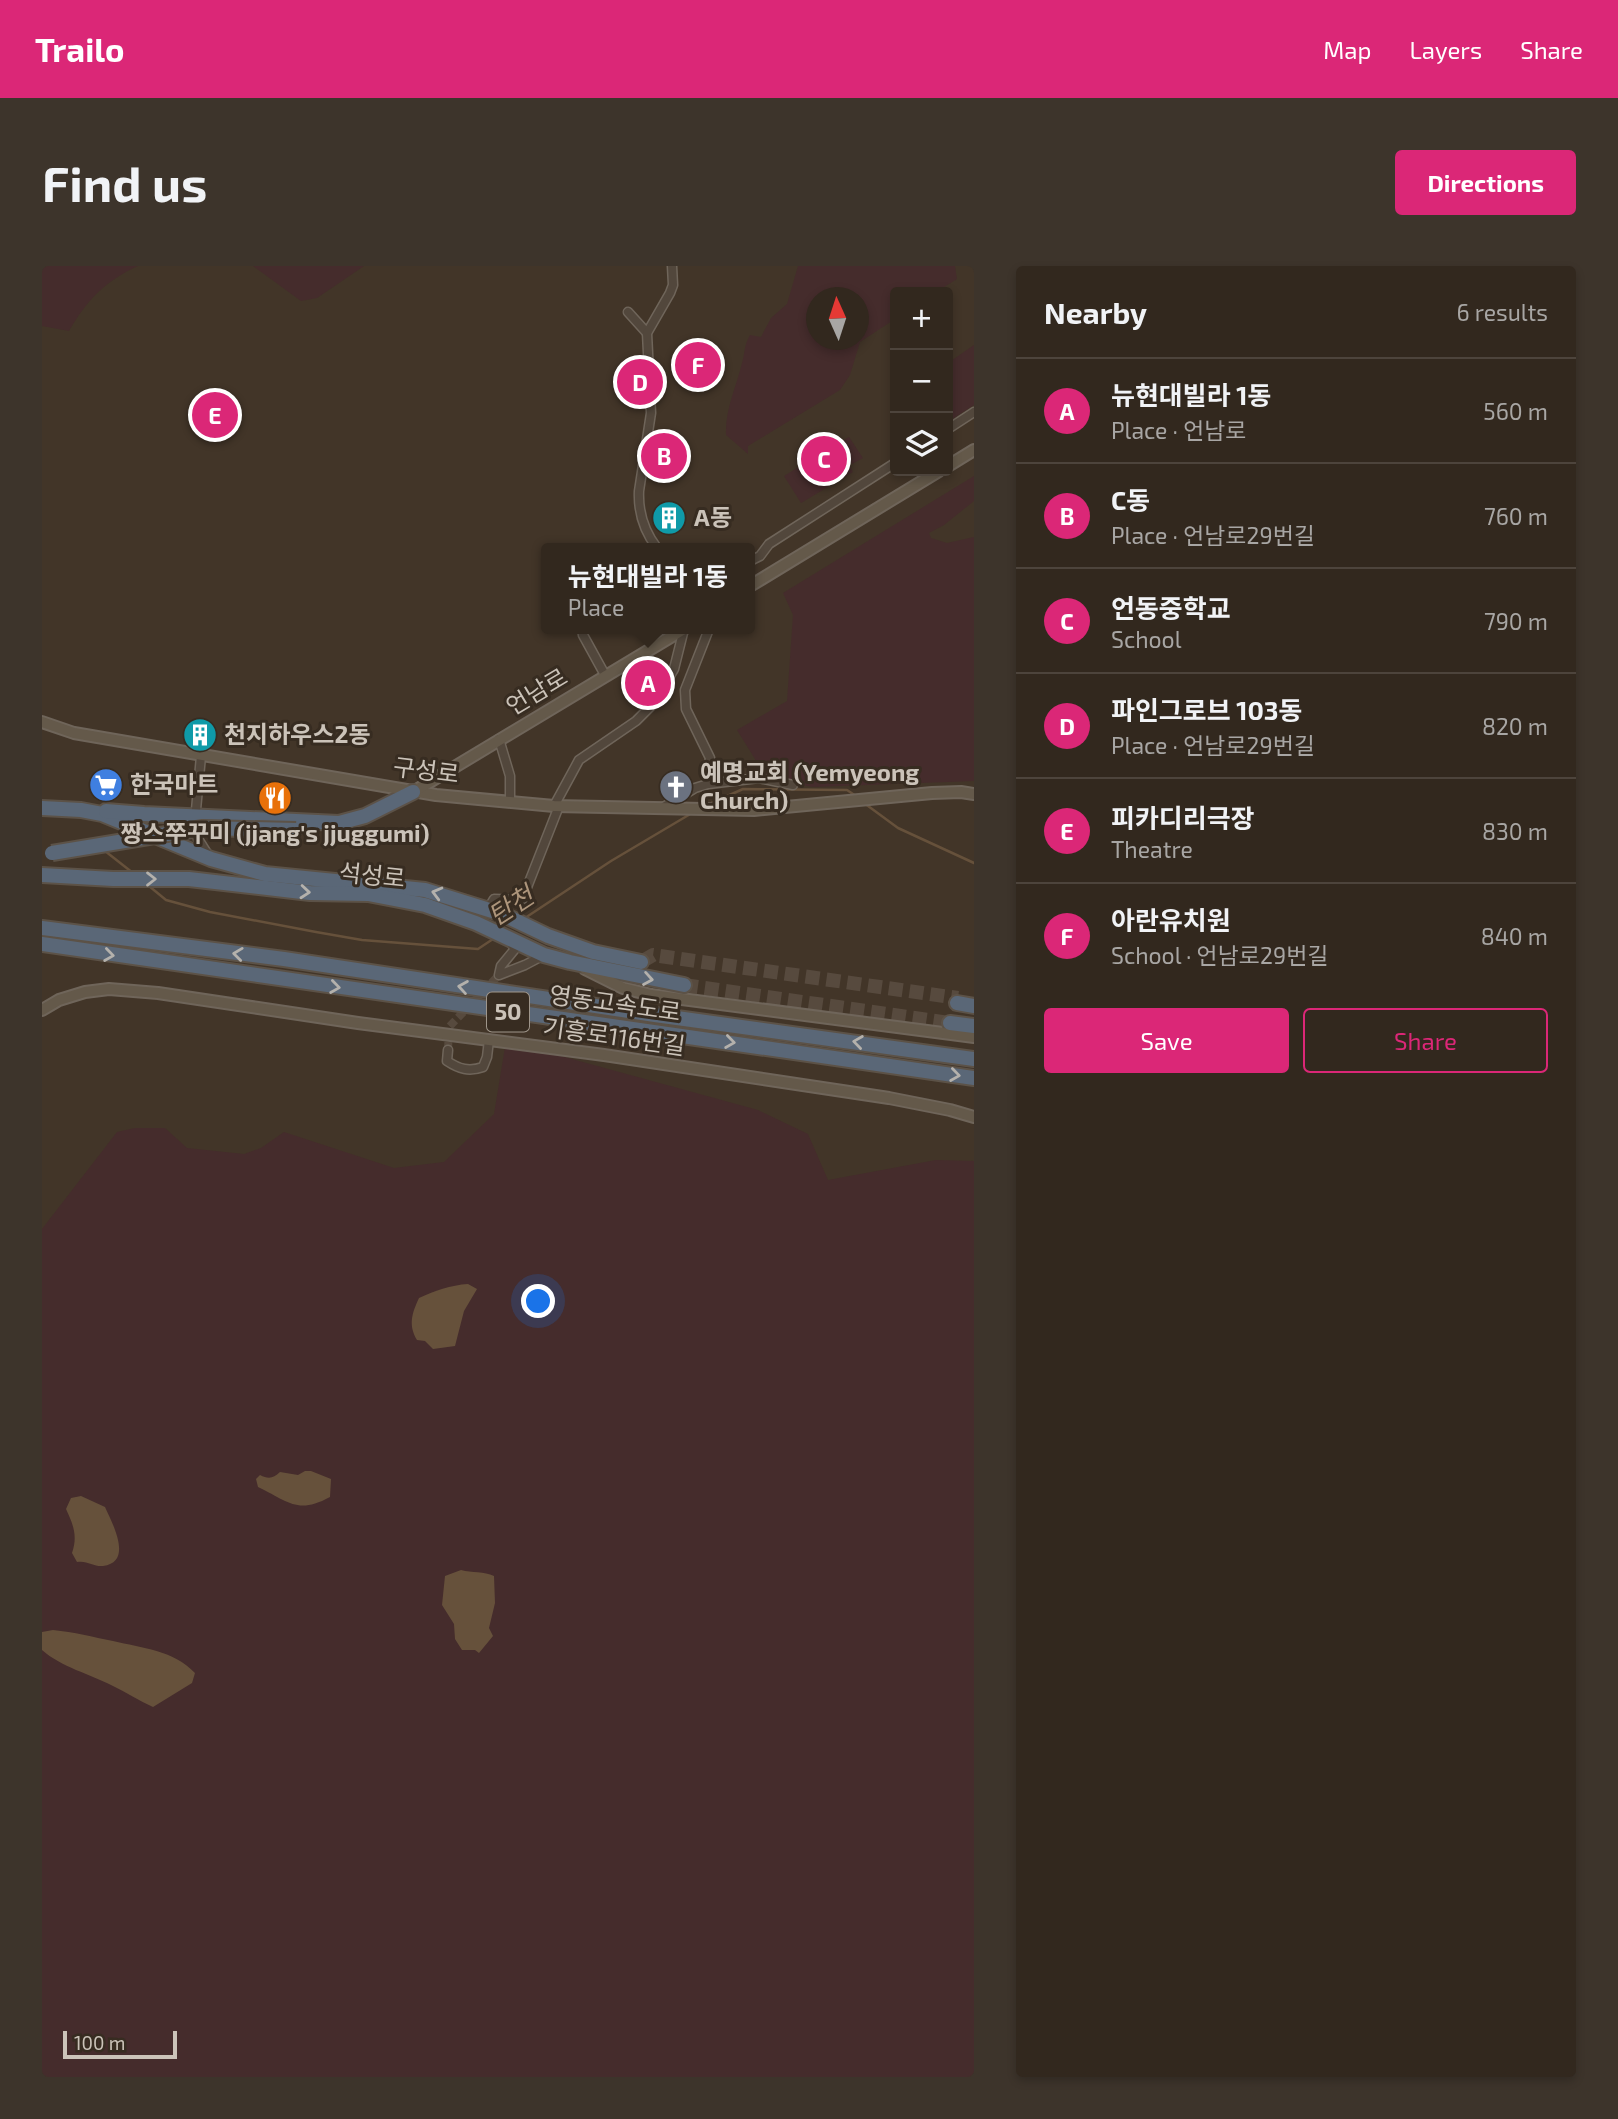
<!DOCTYPE html>
<html lang="en">
<head>
<meta charset="utf-8">
<style>
  :root { --surface:#32281e; --page:#3d342b; --text:#f1f3f6; --muted:#a8a6a4; --line:#4d443c; --accent:#db2777 }
  body { margin:0; font-family:"Exo 2","Noto Sans KR",sans-serif; background:var(--page); color:var(--text) }
  .controls { position:absolute; right:21px; top:21px; display:grid; overflow:hidden; border-radius:7px; box-shadow:0 4px 10px #0003 }
  .controls button { width:63px; height:63px; display:grid; place-items:center; padding:0; border:0; border-bottom:2px solid var(--line); background:var(--surface); color:var(--text); font:35px sans-serif }
  .compass { position:absolute; left:764px; top:21px; width:63px; height:63px; border-radius:50%; background:var(--surface); box-shadow:0 4px 10px #0003; rotate:357deg }
  .scale { position:absolute; left:21px; bottom:18px; width:114px; box-sizing:border-box; padding-left:7px; border:4px solid #cbc3b9; border-top:0; font-size:19px; line-height:24px; white-space:nowrap; color:#cbc3b9; -webkit-text-stroke:5px #372c21; paint-order:stroke }
  .you { position:absolute; left:497px; top:1036px; width:24px; height:24px; margin:-18px; border:5px solid #fff; border-radius:50%; background:#1a73e8; box-shadow:0 0 0 10px #1a73e833 }
  .badge { display:grid; place-items:center; width:46px; height:46px; border-radius:50%; background:var(--accent); color:#fff; font-size:23px; font-weight:700 }
  .pin { position:absolute; translate:-50% -50%; border:4px solid #fff; box-shadow:0 2px 7px #0006 }
  .popup { position:absolute; left:499px; top:277px; width:214px; height:91px; box-sizing:border-box; display:grid; place-content:center; border-radius:7px; background:var(--surface); filter:drop-shadow(0 2px 5px #0005); font-size:23px; white-space:nowrap; color:var(--muted) }
  .popup b { font-size:26px; color:var(--text) }
  .popup::after { content:''; position:absolute; left:50%; top:100%; margin-left:-14px; border:14px solid transparent; border-top-color:var(--surface) }
  .list { margin:0; padding:0; list-style:none }
  h2 { display:flex; justify-content:space-between; align-items:center; height:91px; margin:0; padding:0 28px; font-size:30px }
  h2 small { font-size:23px; font-weight:400; color:var(--muted) }
  .list li { display:grid; grid-template-columns:46px 1fr auto; gap:21px; align-items:center; box-sizing:border-box; height:105px; padding:0 28px; border-top:2px solid var(--line) }
  .list b { display:block; font-size:26px; white-space:nowrap }
  .list p { margin:0; font-size:23px; white-space:nowrap; color:var(--muted) }
  .list em { font-size:23px; font-style:normal; color:var(--muted) }
  .actions { display:flex; gap:14px; padding:21px 28px }
  .actions a { flex:1; padding:16px 0; border:2px solid var(--accent); border-radius:7px; text-align:center; font-size:24px; color:var(--accent) }
  .actions .main { background:var(--accent); color:#fff }
  .icon { flex:none; width:38px; height:38px; fill:none; stroke:currentColor; stroke-width:2; stroke-linecap:round; stroke-linejoin:round }
  .map { position:relative; flex:none; width:932px; height:1811px; overflow:hidden; border-radius:7px }
  header { display:flex; align-items:center; gap:42px; box-sizing:border-box; height:98px; padding:0 35px; background:var(--accent); color:#fff }
  header strong { font-size:33px }
  nav { display:flex; gap:38px; margin-inline-start:auto; font-size:24px }
  .intro { display:flex; align-items:center; justify-content:space-between; box-sizing:border-box; height:168px; padding:0 42px }
  h1 { margin:0; font-size:49px }
  .button { padding:18px 32px; border-radius:7px; background:var(--accent); color:#fff; font-size:24px; font-weight:700 }
  main { display:flex; gap:42px; padding:0 42px }
  aside { flex:1; background:var(--surface); border-radius:7px; box-shadow:0 4px 10px #0003 }
  .map>svg:first-child { display:block }
  .green { fill:#452c2c; fill-rule:evenodd }
  .water { fill:#66513b }
  .lines { fill:none; stroke-linecap:round; stroke-linejoin:round }
  .stream { stroke:#66513b; stroke-width:2.5 }
  .street-tunnel { stroke:#574a3e; stroke-width:8; stroke-dasharray:8 4; stroke-linecap:butt }
  .highway-tunnel { stroke:#574a3e; stroke-width:14; stroke-dasharray:14 7; stroke-linecap:butt }
  .street-casing { stroke:#6f655a; stroke-width:11 }
  .secondary-casing { stroke:#6f655a; stroke-width:14 }
  .highway-casing { stroke:#5c5247; stroke-width:18 }
  .street { stroke:#52473c; stroke-width:8 }
  .secondary { stroke:#64594a; stroke-width:10 }
  .highway { stroke:#5a6777; stroke-width:14 }
  .highway-bridge-casing { stroke:#5c5247; stroke-width:18; stroke-linecap:butt }
  .highway-bridge { stroke:#5a6777; stroke-width:14 }
  .oneway { stroke:#b4b1ac }
  .labels { text-anchor:middle; stroke-width:6; stroke-linejoin:round; paint-order:stroke }
  .shield { fill:#372c21; stroke:#9f968b; stroke-width:2 }
  .shield-label { font-size:23px; font-weight:bold; fill:#cbc3b9 }
  .poi-label { font-size:24px; font-weight:bold; fill:#cbc3b9; stroke:#372c21; text-anchor:start }
  .street-label { font-size:24px; fill:#cbc3b9; stroke:#372c21 }
  .water-label { font-size:26px; font-style:italic; fill:#ad957b; stroke:#372c21 }
</style>
</head>
<body>
<header>
<strong>Trailo</strong>
<nav><a>Map</a><a>Layers</a><a>Share</a></nav>
</header>
<div class="intro"><h1>Find us</h1><a class="button">Directions</a></div>
<main>
<div class="map">
<svg width="932" height="1811" viewBox="0 0 932 1811">
  <rect width="100%" height="100%" fill="#423528"/>
  <!-- green -->
  <g class="green">
    <path d="M 0,0 L 96,0 C 63,15 45,34 27,65 L 0,60 Z"/>
    <polygon points="211,0 322,0 275,32 259,35"/>
    <path d="M 756,0 L 913,0 L 915,13 L 894,26 L 853,26 L 853,53 L 818,76 L 808,109 L 798,124 L 706,180 L 706,188 L 684,169 C 683,143 694,122 700,97 C 703,87 702,79 708,69 L 719,71 L 729,52 L 745,38 ZM 774,32 L 816,32 L 816,74 L 774,74 Z"/>
    <polygon points="932,79 932,139 906,156 906,97"/>
    <polygon points="807,171 821,192 810,198 797,177"/>
    <polygon points="794,178 811,206 759,237 742,210"/>
    <polygon points="932,210 932,235 902,259 887,267 889,272 905,277 932,271 932,515 771,521 717,512 713,493 695,464 745,435 751,349 741,327"/>
    <polygon points="464,775 716,844 766,868 786,914 894,894 932,895 932,1811 0,1811 0,963 75,866 93,862 123,862 145,882 202,888 219,882 242,866 352,902 402,896 452,848"/>
  </g>
  <!-- water -->
  <g class="water">
    <path d="M 426,1018 L 435,1023 L 422,1045 L 413,1080 L 391,1083 L 383,1075 L 375,1074 C 366,1059 370,1047 377,1032 C 392,1025 409,1019 426,1018 Z"/>
    <path d="M 263,1205 L 269,1205 L 289,1213 L 288,1231 C 255,1249 246,1235 216,1221 L 214,1213 L 218,1209 C 226,1213 231,1213 238,1206 L 256,1209 Z"/>
    <path d="M 39,1230 L 63,1241 C 70,1257 92,1296 61,1300 C 52,1301 45,1294 35,1296 L 30,1287 C 36,1270 31,1258 24,1243 L 29,1232 Z"/>
    <path d="M 419,1304 C 430,1307 442,1305 452,1310 L 453,1337 L 447,1362 L 451,1370 L 437,1387 L 433,1384 L 420,1384 L 413,1373 L 412,1358 L 400,1339 L 403,1310 Z"/>
    <path d="M 11,1364 C 32,1366 51,1371 71,1375 C 100,1382 131,1384 153,1407 L 150,1417 L 111,1441 C 97,1435 84,1426 71,1420 C 48,1408 19,1401 0,1384 L 0,1366 Z"/>
  </g>
  <g class="lines">
    <!-- stream -->
    <g class="stream">
      <polyline points="822,537 856,562 932,597"/>
      <polyline points="665,539 701,523 805,524 814,530"/>
      <polyline points="63,585 91,607"/>
      <polyline points="107,620 124,634 168,646 274,666 320,674 436,683 451,673"/>
      <polyline points="483,652 569,595 650,547"/>
    </g>
    <!-- street-tunnel -->
    <polyline class="street-tunnel" points="406,784 407,761 457,709"/>
    <!-- highway-tunnel -->
    <g class="highway-tunnel">
      <polyline points="599,696 611,689 916,732"/>
      <polyline points="642,719 908,757"/>
    </g>
    <!-- street casing -->
    <g class="street-casing">
      <g id="street">
        <polyline points="586,46 605,67"/>
        <polyline points="906,163 932,146"/>
        <path d="M 615,282 C 602,265 596,247 597,225 L 609,147 L 605,67 L 628,27 L 631,19 L 630,0"/>
        <polyline points="708,295 718,290 727,278 853,197"/>
        <polyline points="540,363 541,369 563,409"/>
        <polyline points="457,473 468,510 468,535"/>
        <polyline points="159,490 154,544 156,573 168,592"/>
        <polyline points="665,518 668,492 644,443 643,424 667,363"/>
        <polyline points="512,540 537,494 594,455 612,437 632,403 642,363"/>
        <polyline points="620,542 653,522 666,518 717,512 751,519"/>
        <polyline points="446,643 452,633 480,634 517,540"/>
        <polyline points="469,677 473,683 459,700 457,709 483,699 502,689"/>
        <path d="M 406,784 L 405,795 C 417,803 427,806 441,801 L 445,791 L 447,774"/>
      </g>
    </g>
    <!-- secondary casing -->
    <g class="secondary-casing">
      <g id="secondary">
        <polyline points="906,200 932,184"/>
        <polyline points="708,320 897,205"/>
        <polyline points="0,456 32,467 394,529 512,540 712,544 890,527 919,526 932,528"/>
        <polyline points="371,526 642,363"/>
        <polyline points="543,703 581,722 609,729 932,771"/>
        <polyline points="0,744 17,734 43,726 67,723 116,727 316,757 562,789 847,832 908,844 932,851"/>
      </g>
    </g>
    <!-- highway casing -->
    <g class="highway-casing">
      <g id="highway">
        <polyline points="0,542 39,544 60,548 169,593 223,608 383,624 460,648 506,670 551,686 599,696"/>
        <polyline points="64,545 102,548 297,557 323,550 371,526"/>
        <polyline points="0,609 71,613 147,613 268,627 326,628 383,639 434,657 502,689 528,696 642,719"/>
        <polyline points="0,662 242,693 613,749 932,793"/>
        <polyline points="0,678 932,812"/>
        <polyline points="915,737 932,740"/>
        <polyline points="908,757 932,760"/>
      </g>
    </g>
    <!-- street -->
    <use href="#street" class="street"/>
    <!-- secondary -->
    <use href="#secondary" class="secondary"/>
    <!-- highway -->
    <use href="#highway" class="highway"/>
    <!-- highway-bridge casing -->
    <g class="highway-bridge-casing">
      <polyline id="highway-bridge" points="10,587 161,562 254,564"/>
    </g>
    <!-- highway-bridge -->
    <use href="#highway-bridge" class="highway-bridge"/>
  </g>
  <!-- one-way arrows -->
  <defs><path id="oneway-chevron" d="M-2-3.5L2.5 0L-2 3.5" fill="none" stroke-width="1.6" stroke-linecap="round" stroke-linejoin="round" transform="scale(1.75)"/></defs>
  <g class="oneway">
    <use href="#oneway-chevron" transform="translate(109 613)"/>
    <use href="#oneway-chevron" transform="translate(263 626) rotate(5)"/>
    <use href="#oneway-chevron" transform="translate(395 627) rotate(-165)"/>
    <use href="#oneway-chevron" transform="translate(196 688) rotate(-173)"/>
    <use href="#oneway-chevron" transform="translate(67 689) rotate(8)"/>
    <use href="#oneway-chevron" transform="translate(606 713) rotate(10)"/>
    <use href="#oneway-chevron" transform="translate(293 721) rotate(8)"/>
    <use href="#oneway-chevron" transform="translate(421 721) rotate(-171)"/>
    <use href="#oneway-chevron" transform="translate(688 776) rotate(8)"/>
    <use href="#oneway-chevron" transform="translate(816 776) rotate(-172)"/>
    <use href="#oneway-chevron" transform="translate(913 809) rotate(8)"/>
  </g>
  <!-- icons -->
  <defs>
    <g id="building-disc" transform="scale(1.75)"><circle r="9.5" fill="#0f9aa8" stroke="#372c21"/><path d="M-4-6H4V6H1V3H-1V6H-4ZM-2.5-4.3h1.7v1.8h-1.7ZM.8-4.3h1.7v1.8H.8ZM-2.5-1h1.7V.8h-1.7ZM.8-1h1.7V.8H.8Z" fill="#fff"/></g>
    <g id="supermarket-disc" transform="scale(1.75)"><circle r="9.5" fill="#3f7fe0" stroke="#372c21"/><path d="M-6-5.5h2.5l.6 2H6L4.5 2H-2.5L-4.4-4H-6ZM-1.5 3.2a1.3 1.3 0 1 0 .1 0ZM3 3.2a1.3 1.3 0 1 0 .1 0Z" fill="#fff"/></g>
    <g id="church-disc" transform="scale(1.75)"><circle r="9.5" fill="#6b7280" stroke="#372c21"/><path d="M-1.2-6h2.4v3.5h3.3v2.4h-3.3V6h-2.4V-.1h-3.3v-2.4h3.3Z" fill="#fff"/></g>
    <g id="restaurant-disc" transform="scale(1.75)"><circle r="9.5" fill="#e8710a" stroke="#372c21"/><path d="M-5-6h1v4h1v-4h1v4h1v-4h1v5L-1.5 .5V6h-2V.5L-5-1ZM5-6V6H3V1.5H1.5Q1.5-4 5-6Z" fill="#fff"/></g>
  </defs>
  <g fill-rule="evenodd">
    <use href="#building-disc" x="627" y="252"/>
    <use href="#building-disc" x="158" y="469"/>
    <use href="#supermarket-disc" x="64" y="519"/>
    <use href="#church-disc" x="634" y="521"/>
    <use href="#restaurant-disc" x="233" y="532"/>
  </g>
  <g class="labels">
    <!-- shield labels -->
    <rect class="shield" x="445" y="726.5" width="42" height="39" rx="5"/>
    <g class="shield-label">
      <text x="466" y="754">50</text>
    </g>
    <!-- poi labels -->
    <g class="poi-label">
      <text x="652" y="260">A동</text>
      <text x="182" y="477">천지하우스2동</text>
      <text x="658" y="515">예명교회 (Yemyeong<tspan x="658" dy="28">Church)</tspan></text>
      <text x="88" y="527">한국마트</text>
      <text x="233" y="576" text-anchor="middle">짱스쭈꾸미 (jjang's jjuggumi)</text>
    </g>
    <!-- street labels -->
    <g class="street-label">
      <text transform="translate(495 426) rotate(-31)" y="8">언남로</text>
      <text transform="translate(384 505) rotate(7)" y="8">구성로</text>
      <text transform="translate(330 610) rotate(6)" y="8">석성로</text>
      <text transform="translate(573 738) rotate(8)" y="8">영동고속도로</text>
      <text transform="translate(572 771) rotate(8)" y="8">기흥로116번길</text>
    </g>
    <!-- water labels -->
    <g class="water-label">
      <text transform="translate(469 640) rotate(-33)" y="9">탄천</text>
    </g>
  </g>
</svg>
<div class="controls">
<button>+</button>
<button>−</button>
<button><svg class="icon" aria-label="layers" viewBox="0 0 24 24"><path d="M12 4l9 5-9 5-9-5zM3 14l9 5 9-5"/></svg></button>
</div>
<svg class="compass" viewBox="-18 -18 36 36"><path d="M0-13l5 13h-10z" fill="#e53935"/><path d="M0 13l5-13h-10z" fill="#a8a6a4"/></svg>
<div class="scale">100 m</div>
<div class="you"></div>
<div class="pin badge" style="left:606px;top:417px">A</div>
<div class="popup"><b>뉴현대빌라 1동</b>Place</div>
<div class="pin badge" style="left:622px;top:190px">B</div>
<div class="pin badge" style="left:782px;top:193px">C</div>
<div class="pin badge" style="left:598px;top:116px">D</div>
<div class="pin badge" style="left:173px;top:149px">E</div>
<div class="pin badge" style="left:656px;top:99px">F</div>
</div>
<aside>
<h2>Nearby<small>6 results</small></h2>
<ul class="list">
<li><span class="badge">A</span><div><b>뉴현대빌라 1동</b><p>Place · 언남로</p></div><em>560 m</em></li>
<li><span class="badge">B</span><div><b>C동</b><p>Place · 언남로29번길</p></div><em>760 m</em></li>
<li><span class="badge">C</span><div><b>언동중학교</b><p>School</p></div><em>790 m</em></li>
<li><span class="badge">D</span><div><b>파인그로브 103동</b><p>Place · 언남로29번길</p></div><em>820 m</em></li>
<li><span class="badge">E</span><div><b>피카디리극장</b><p>Theatre</p></div><em>830 m</em></li>
<li><span class="badge">F</span><div><b>아란유치원</b><p>School · 언남로29번길</p></div><em>840 m</em></li>
</ul>
<div class="actions"><a class="main">Save</a><a>Share</a></div>
</aside>
</main>
</body>
</html>
